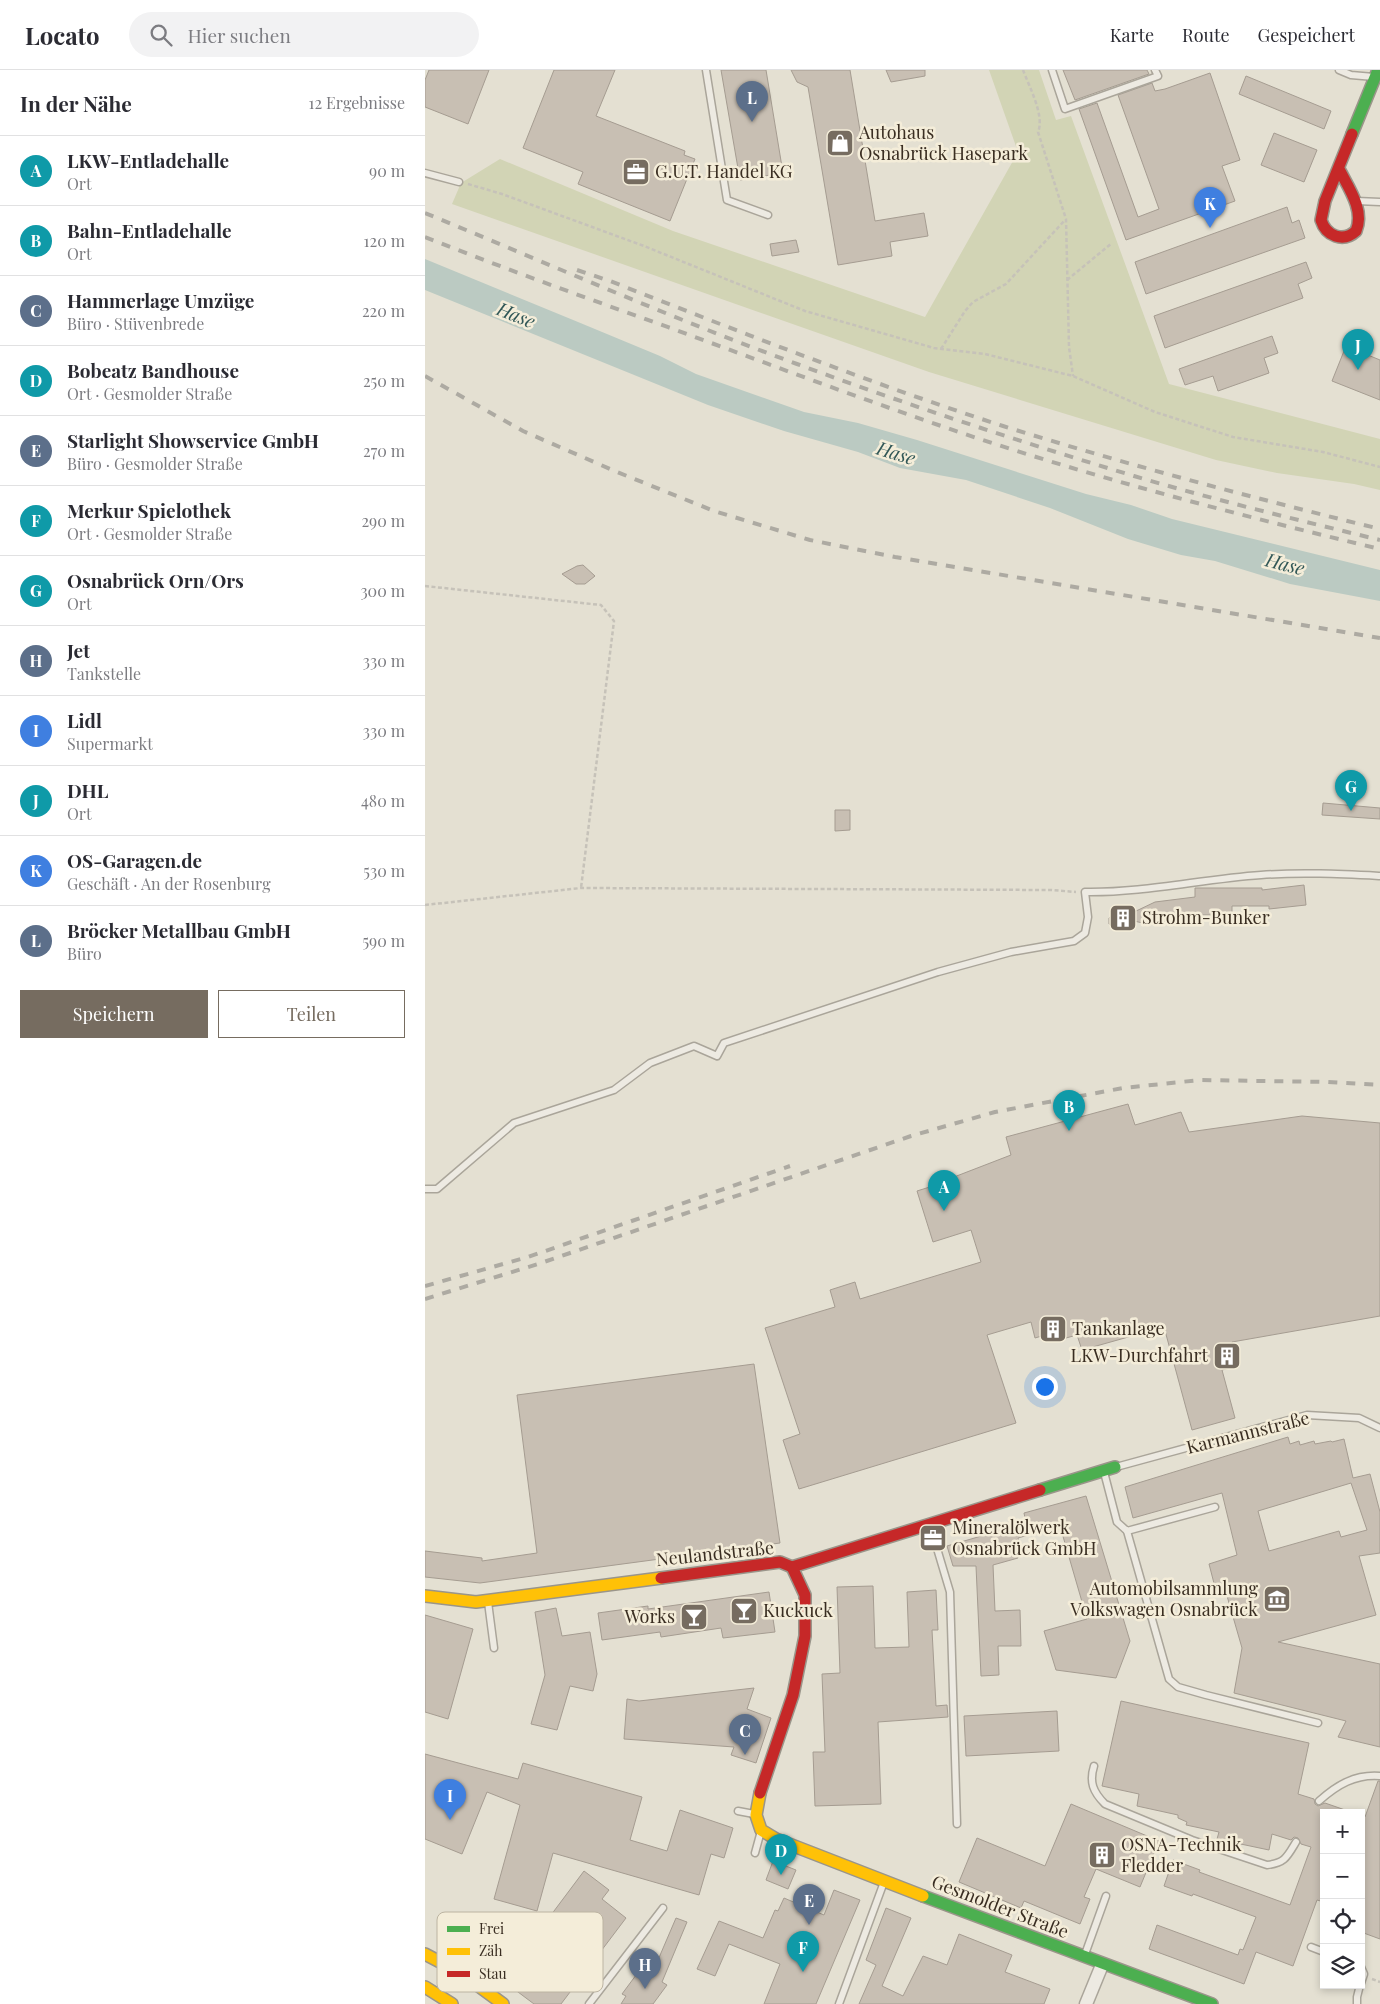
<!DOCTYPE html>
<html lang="de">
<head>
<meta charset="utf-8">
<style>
  :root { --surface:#fff; --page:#f2f2f3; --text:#2b2b33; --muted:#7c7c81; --line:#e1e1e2; --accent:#766c60 }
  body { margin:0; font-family:"Playfair Display",serif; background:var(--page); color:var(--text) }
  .controls { position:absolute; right:15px; bottom:15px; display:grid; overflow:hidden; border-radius:0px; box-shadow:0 2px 8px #0003 }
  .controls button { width:45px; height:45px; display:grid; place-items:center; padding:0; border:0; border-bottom:1px solid var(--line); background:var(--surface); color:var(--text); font:25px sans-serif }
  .you { position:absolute; left:619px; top:1316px; width:18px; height:18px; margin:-12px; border:4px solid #fff; border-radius:50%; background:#1a73e8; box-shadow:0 0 0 8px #1a73e833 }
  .badge { display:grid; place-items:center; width:32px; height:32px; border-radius:50%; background:var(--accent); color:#fff; font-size:16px; font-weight:700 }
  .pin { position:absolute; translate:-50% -41px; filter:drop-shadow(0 1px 2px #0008) }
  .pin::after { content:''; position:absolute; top:26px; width:18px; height:15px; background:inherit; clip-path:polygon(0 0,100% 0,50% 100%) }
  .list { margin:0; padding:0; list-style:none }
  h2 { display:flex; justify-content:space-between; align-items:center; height:65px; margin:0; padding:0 20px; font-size:21px }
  h2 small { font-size:16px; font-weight:400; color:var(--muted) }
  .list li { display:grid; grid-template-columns:32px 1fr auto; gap:15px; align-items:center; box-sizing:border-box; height:70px; padding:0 20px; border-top:1px solid var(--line) }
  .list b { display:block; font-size:19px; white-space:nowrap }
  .list p { margin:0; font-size:16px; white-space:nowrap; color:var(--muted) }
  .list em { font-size:16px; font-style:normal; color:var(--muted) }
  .actions { display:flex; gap:10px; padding:15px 20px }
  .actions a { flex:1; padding:11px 0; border:1px solid var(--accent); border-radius:0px; text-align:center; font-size:18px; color:var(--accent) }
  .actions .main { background:var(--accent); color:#fff }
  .icon { flex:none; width:28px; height:28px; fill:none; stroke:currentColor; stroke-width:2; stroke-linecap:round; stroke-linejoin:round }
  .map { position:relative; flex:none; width:955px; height:1934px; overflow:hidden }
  header { display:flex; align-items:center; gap:30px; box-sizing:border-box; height:70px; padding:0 25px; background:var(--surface); border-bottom:1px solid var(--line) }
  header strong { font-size:24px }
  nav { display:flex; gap:28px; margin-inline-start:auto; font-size:18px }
  .search { width:350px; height:45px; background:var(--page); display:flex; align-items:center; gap:12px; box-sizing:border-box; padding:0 18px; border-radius:28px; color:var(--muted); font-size:19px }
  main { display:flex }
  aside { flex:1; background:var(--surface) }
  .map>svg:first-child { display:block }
  .green { fill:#d2d4b5 }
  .water { fill:#bbcac2 }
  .building { fill:#c8bfb3; stroke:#a59c91; fill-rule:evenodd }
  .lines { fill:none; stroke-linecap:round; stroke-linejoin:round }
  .lane-casing { stroke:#aaa59a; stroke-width:9 }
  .street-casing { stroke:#aaa59a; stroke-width:15 }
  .fast-casing { stroke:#9a958a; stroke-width:14 }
  .slow-casing { stroke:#9a958a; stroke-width:14 }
  .jam-casing { stroke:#9a958a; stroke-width:14 }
  .path { stroke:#c6c2b9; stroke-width:2.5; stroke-dasharray:4 2.5; stroke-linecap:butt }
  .lane { stroke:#edeae2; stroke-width:6 }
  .street { stroke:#edeae2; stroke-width:12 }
  .fast { stroke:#4caf50; stroke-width:11 }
  .slow { stroke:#ffc107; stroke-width:11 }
  .jam { stroke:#c62828; stroke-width:11 }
  .rail { stroke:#adaaa2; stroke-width:4; stroke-dasharray:9 9; stroke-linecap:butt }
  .labels { text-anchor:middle; stroke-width:5; stroke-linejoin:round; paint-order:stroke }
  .poi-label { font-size:18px; fill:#3a2e22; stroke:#f4edd9; text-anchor:start }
  .street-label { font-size:18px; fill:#3a2e22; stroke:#f4edd9 }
  .water-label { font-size:19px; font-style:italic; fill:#325857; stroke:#f4edd9 }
  .key { fill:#f4edd9; stroke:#bcb4a2; stroke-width:1 }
  .key-label { font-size:14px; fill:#3a2e22 }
</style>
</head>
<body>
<header>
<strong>Locato</strong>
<div class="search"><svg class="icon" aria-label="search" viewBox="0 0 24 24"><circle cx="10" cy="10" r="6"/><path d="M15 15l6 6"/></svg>Hier suchen</div>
<nav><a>Karte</a><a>Route</a><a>Gespeichert</a></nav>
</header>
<main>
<aside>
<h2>In der Nähe<small>12 Ergebnisse</small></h2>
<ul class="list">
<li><span class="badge" style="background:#0f9aa8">A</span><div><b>LKW-Entladehalle</b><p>Ort</p></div><em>90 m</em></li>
<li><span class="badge" style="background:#0f9aa8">B</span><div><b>Bahn-Entladehalle</b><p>Ort</p></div><em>120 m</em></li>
<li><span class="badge" style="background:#5c6f8a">C</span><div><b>Hammerlage Umzüge</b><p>Büro · Stüvenbrede</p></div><em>220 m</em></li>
<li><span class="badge" style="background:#0f9aa8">D</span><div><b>Bobeatz Bandhouse</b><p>Ort · Gesmolder Straße</p></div><em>250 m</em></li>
<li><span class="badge" style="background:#5c6f8a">E</span><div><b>Starlight Showservice GmbH</b><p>Büro · Gesmolder Straße</p></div><em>270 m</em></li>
<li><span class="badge" style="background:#0f9aa8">F</span><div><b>Merkur Spielothek</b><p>Ort · Gesmolder Straße</p></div><em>290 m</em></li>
<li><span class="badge" style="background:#0f9aa8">G</span><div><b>Osnabrück Orn/Ors</b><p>Ort</p></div><em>300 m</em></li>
<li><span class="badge" style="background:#5c6f8a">H</span><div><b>Jet</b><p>Tankstelle</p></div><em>330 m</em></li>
<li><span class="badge" style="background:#3f7fe0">I</span><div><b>Lidl</b><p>Supermarkt</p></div><em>330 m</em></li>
<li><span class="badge" style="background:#0f9aa8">J</span><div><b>DHL</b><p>Ort</p></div><em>480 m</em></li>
<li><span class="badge" style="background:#3f7fe0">K</span><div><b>OS-Garagen.de</b><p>Geschäft · An der Rosenburg</p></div><em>530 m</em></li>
<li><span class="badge" style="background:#5c6f8a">L</span><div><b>Bröcker Metallbau GmbH</b><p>Büro</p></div><em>590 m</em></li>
</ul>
<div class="actions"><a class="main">Speichern</a><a>Teilen</a></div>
</aside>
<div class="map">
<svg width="955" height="1934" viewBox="0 0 955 1934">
  <rect width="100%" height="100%" fill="#e4e0d2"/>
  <!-- green -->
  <polygon class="green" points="564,0 614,0 631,50 646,46 744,314 955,369 955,420 929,414 852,403 791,390 504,302 27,134 36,113 75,89 248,161 500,247 593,82"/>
  <!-- water -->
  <polygon class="water" points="0,189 153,252 235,286 271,304 379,342 433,353 492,370 661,424 706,435 747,449 955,500 955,531 865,514 790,491 756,485 703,469 625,438 541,410 475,398 433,382 359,361 283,335 0,220"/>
  <!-- building -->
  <g class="building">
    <polygon points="4,0 64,0 43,54 0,37 0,10"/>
    <polygon points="129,0 190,0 171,46 260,81 259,85 270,89 245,151 153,114 158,102 98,78"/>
    <polygon points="296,0 341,0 358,103 315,110"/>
    <polygon points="366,0 425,0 450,151 499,143 503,166 465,172 467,186 413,195 383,17 372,12"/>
    <polygon points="461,0 500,0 500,6 466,12"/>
    <polygon points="638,0 722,0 724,4 650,30"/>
    <polygon points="785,3 815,90 797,96 810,131 701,170 654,39 672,33 713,147 734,139 693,25 727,13 730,21 740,19"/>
    <polygon points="821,6 906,41 899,59 814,24"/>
    <polygon points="849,63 892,80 879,112 836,95"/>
    <polygon points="862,137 867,153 874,150 880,168 721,224 710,192"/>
    <polygon points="371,170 374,182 347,186 345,174"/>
    <polygon points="881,192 887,208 873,214 878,228 740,278 729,246"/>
    <polygon points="847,266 853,283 839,288 844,303 793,321 788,306 760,315 754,299"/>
    <polygon points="921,276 955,290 955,330 907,311"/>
    <polygon points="158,495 170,506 160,514 151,514 137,504 152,496"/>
    <polygon points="898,733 955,738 955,749 897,745"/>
    <polygon points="410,740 425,740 425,760 410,761"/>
    <polygon points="879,815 881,835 844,839 844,836 807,836 807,845 758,845 758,849 722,854 709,851 704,856 697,858 684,854 684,848 694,838 699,837 709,842 730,832 770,827 770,818 837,818 837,820"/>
    <polygon points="703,1034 710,1055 756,1042 764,1062 877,1046 955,1053 955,1246 807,1272 813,1296 797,1300 810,1348 767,1360 739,1257 657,1280 652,1265 630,1271 627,1263 610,1268 606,1252 562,1265 591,1353 374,1419 358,1370 375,1364 340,1258 410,1237 405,1220 430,1212 435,1229 556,1192 546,1160 508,1172 492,1121 530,1109 529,1107 586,1085 581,1067"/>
    <polygon points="329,1294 355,1473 55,1513 0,1507 0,1481 57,1488 57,1491 112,1483 92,1325"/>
    <path d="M 863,1367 L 865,1374 L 874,1371 L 875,1375 L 889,1371 L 890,1374 L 906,1371 L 907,1372 L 919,1369 L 928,1408 L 945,1404 L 955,1442 L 955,1483 L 934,1486 L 951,1545 L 853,1572 L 955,1594 L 955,1677 L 913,1667 L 921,1651 L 809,1623 L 817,1578 L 800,1519 L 791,1521 L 784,1494 L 812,1485 L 797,1423 L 708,1448 L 700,1417 ZM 926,1413 L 942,1460 L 916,1467 L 914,1461 L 844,1481 L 833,1441 Z"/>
    <polygon points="661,1426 705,1571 691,1608 631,1600 619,1561 662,1549 635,1456 593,1468 596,1479 592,1479 593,1488 568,1495 570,1541 595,1540 596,1576 573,1576 574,1605 556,1606 551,1496 528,1496 522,1476 601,1453 599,1443"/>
    <polygon points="448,1516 450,1578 484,1577 482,1522 511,1520 513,1560 507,1560 511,1636 522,1635 523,1647 453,1652 456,1734 390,1736 388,1682 400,1682 397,1604 415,1603 412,1517"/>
    <polygon points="344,1522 350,1562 298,1568 296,1558 236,1567 235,1562 177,1570 173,1543 223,1536 223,1539"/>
    <polygon points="131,1538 137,1566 165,1562 172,1604 168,1621 145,1616 132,1660 106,1654 120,1605 110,1542"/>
    <polygon points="0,1545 48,1559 23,1649 0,1642"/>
    <polygon points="329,1618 322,1639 346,1648 331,1693 306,1685 309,1677 199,1669 202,1629 214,1631"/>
    <polygon points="696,1631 884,1673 873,1724 889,1729 890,1734 893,1736 900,1733 923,1741 922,1743 899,1743 899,1832 892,1830 868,1896 831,1882 819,1914 724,1879 732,1855 813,1885 815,1879 818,1880 831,1847 768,1824 767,1826 739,1816 748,1790 775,1800 774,1802 865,1835 886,1777 876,1774 873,1768 869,1767 866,1770 847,1764 844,1780 792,1769 794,1762 761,1755 762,1752 753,1748 753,1745 712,1736 714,1724 677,1716"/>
    <polygon points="632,1641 634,1681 541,1686 539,1646"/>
    <polygon points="0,1684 93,1709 98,1693 217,1727 205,1770 242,1781 255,1740 308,1758 299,1788 286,1784 274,1825 128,1783 112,1841 69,1829 95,1735 62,1722 37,1784 0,1769"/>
    <polygon points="953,1711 955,1711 955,1869 936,1862 936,1746 940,1747"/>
    <polygon points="646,1734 734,1771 715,1817 671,1799 659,1827 665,1829 655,1854 599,1831 596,1838 534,1812 552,1768 620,1796"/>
    <polygon points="348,1791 371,1800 363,1819 341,1810"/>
    <polygon points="159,1801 184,1820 177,1829 201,1848 136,1934 109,1934 77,1910 98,1882 74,1870 64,1889 42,1876 52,1857 73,1869 82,1852 105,1864 102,1877"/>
    <polygon points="409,1820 435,1830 391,1934 339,1934 355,1894 304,1874 290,1906 272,1899 294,1851 338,1868 350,1840 353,1841 359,1828 399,1845"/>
    <polygon points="461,1838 486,1848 457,1916 478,1926 498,1886 522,1895 534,1864 587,1885 580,1902 625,1919 619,1934 434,1934 451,1895 441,1890"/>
    <polygon points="251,1848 262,1852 237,1912 242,1915 228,1934 196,1934 201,1926 197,1924 217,1897 227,1904"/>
  </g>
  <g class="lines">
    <!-- lane casing -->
    <g class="lane-casing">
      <g id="lane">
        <polyline points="281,0 302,130 343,145"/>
        <polyline points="627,0 640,39 733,6 730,0"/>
        <polyline points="914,0 926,5 949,7"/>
        <polyline points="0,103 34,112"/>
        <polyline points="932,131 955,132"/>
        <path d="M 0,1119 L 12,1119 L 89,1053 L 189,1020 L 225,993 L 269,976 L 292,986 L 299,973 L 513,902 L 586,882 L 649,871 L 660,863 L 663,847 L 660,822 C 719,823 777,809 836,805 C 876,802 915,804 955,806"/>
        <polyline points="691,1397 882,1345 934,1348 955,1358"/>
        <polyline points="679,1402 692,1452 702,1461 790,1437"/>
        <polyline points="505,1455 525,1522 532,1754"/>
        <polyline points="702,1461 744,1609 753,1617 781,1625 893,1653"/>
        <polyline points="63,1532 69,1578"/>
        <path d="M 669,1696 C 664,1712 668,1722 680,1734 L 767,1770 L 842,1795 C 860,1793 862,1787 871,1772"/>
        <path d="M 894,1731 C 912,1715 930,1704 955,1706"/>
        <polyline points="313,1741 329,1744"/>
        <polyline points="330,1783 336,1761"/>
        <polyline points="886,1877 899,1882"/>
        <polyline points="659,1887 681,1826"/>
        <polyline points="936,1897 939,1904 936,1913"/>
        <polyline points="164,1934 238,1838"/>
        <polyline points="414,1934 459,1812"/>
        <polyline points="932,1934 932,1927 935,1915"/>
      </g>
    </g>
    <!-- street casing -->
    <g class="street-casing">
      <polyline id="street" points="661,1934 677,1895"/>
    </g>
    <!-- fast casing -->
    <g class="fast-casing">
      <g id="fast">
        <polyline points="927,64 953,0"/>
        <polyline points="615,1420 690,1397"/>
        <polyline points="498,1826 787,1934"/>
      </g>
    </g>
    <!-- slow casing -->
    <g class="slow-casing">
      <g id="slow">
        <polyline points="0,1526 51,1532 236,1508"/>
        <polyline points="335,1723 331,1745 336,1760 351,1769 498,1826"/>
        <polyline points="0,1884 36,1903 78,1934"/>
        <polyline points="0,1917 27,1934"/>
      </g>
    </g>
    <!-- jam casing -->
    <g class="jam-casing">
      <g id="jam">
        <path d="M 914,99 C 923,117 940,140 931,161 C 918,173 901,166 896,150 L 900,131 L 927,64"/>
        <polyline points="236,1508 355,1492 367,1497 615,1420"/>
        <polyline points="335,1723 368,1625 380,1566 380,1525 367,1497"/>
      </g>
    </g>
    <!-- path -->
    <g class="path">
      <path d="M 598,0 C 604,16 620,46 613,62 L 641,149 L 644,277 L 648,306"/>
      <polyline points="43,114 77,124 219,176 380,241 509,278 560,284 648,306 730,342 808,367 898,382 955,397"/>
      <polyline points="642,210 687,173"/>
      <polyline points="516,279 540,241 548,232 581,214 640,150"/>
      <polyline points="0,516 176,535 189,551 156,818"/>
      <polyline points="0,835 156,818 626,820 651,822"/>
      <polyline points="16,1875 25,1860 21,1849"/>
      <polyline points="947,1909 955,1912"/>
    </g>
    <!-- lane -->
    <use href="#lane" class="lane"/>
    <!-- street -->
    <use href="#street" class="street"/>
    <!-- fast -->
    <use href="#fast" class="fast"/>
    <!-- slow -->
    <use href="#slow" class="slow"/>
    <!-- jam -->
    <use href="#jam" class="jam"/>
    <!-- rail -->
    <g class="rail">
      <path d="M 0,143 C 124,194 246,248 372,294 C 483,335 596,372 709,406 C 790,430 873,450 955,470"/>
      <path d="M 0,167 C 83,200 167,230 251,260 C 357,299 463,339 570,374 C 697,415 826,448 955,479"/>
      <path d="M 152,200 L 185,211 C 315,262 445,313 578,356 C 703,395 829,428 955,459"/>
      <polyline points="0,306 98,361 192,402 289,441 385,470 470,487 955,568"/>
      <polyline points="0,1216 103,1187 365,1096"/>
      <polyline points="0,1229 113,1194 486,1066 570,1042 698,1018 775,1010 903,1012 955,1015"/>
    </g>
  </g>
  <!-- icons -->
  <defs>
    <g id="shop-square" transform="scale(1.4375)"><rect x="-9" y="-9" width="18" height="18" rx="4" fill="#766c60" stroke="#f4edd9"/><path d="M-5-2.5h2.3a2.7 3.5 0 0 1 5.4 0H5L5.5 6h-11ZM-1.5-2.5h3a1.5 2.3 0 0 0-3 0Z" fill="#fff"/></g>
    <g id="office-square" transform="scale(1.4375)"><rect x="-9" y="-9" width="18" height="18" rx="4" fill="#766c60" stroke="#f4edd9"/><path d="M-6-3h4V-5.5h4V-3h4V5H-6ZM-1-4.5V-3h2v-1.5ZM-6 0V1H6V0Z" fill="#fff"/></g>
    <g id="building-square" transform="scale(1.4375)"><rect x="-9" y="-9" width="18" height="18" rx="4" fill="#766c60" stroke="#f4edd9"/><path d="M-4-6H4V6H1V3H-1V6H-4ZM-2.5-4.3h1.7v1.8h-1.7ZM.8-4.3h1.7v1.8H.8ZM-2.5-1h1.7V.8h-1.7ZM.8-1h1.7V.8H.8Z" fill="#fff"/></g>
    <g id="museum-square" transform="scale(1.4375)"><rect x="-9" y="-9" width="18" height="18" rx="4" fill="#766c60" stroke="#f4edd9"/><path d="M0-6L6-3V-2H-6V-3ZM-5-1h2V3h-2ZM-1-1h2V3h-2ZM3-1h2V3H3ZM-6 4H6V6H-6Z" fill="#fff"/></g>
    <g id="bar-square" transform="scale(1.4375)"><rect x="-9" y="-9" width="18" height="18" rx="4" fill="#766c60" stroke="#f4edd9"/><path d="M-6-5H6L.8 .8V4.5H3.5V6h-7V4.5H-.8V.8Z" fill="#fff"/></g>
  </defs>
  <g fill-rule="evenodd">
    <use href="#shop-square" x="415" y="73"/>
    <use href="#office-square" x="211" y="102"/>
    <use href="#building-square" x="698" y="848"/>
    <use href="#building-square" x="628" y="1259"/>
    <use href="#building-square" x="802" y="1286"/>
    <use href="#office-square" x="508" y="1468"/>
    <use href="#museum-square" x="852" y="1529"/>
    <use href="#bar-square" x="319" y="1541"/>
    <use href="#bar-square" x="269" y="1547"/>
    <use href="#building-square" x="677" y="1785"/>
  </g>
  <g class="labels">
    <!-- poi labels -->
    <g class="poi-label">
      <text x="434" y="69">Autohaus<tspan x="434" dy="21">Osnabrück Hasepark</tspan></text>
      <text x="230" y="108">G.U.T. Handel KG</text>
      <text x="717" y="854">Strohm-Bunker</text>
      <text x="647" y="1265">Tankanlage</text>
      <text x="783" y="1292" text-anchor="end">LKW-Durchfahrt</text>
      <text x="527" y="1464">Mineralölwerk<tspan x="527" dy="21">Osnabrück GmbH</tspan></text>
      <text x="833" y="1525" text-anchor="end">Automobilsammlung<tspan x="833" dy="21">Volkswagen Osnabrück</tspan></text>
      <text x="338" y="1547">Kuckuck</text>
      <text x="250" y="1553" text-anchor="end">Works</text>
      <text x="696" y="1781">OSNA-Technik<tspan x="696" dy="21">Fledder</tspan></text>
    </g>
    <!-- street labels -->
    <g class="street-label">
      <text transform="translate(823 1363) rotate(-14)" y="6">Karmannstraße</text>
      <text transform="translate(290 1484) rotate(-6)" y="6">Neulandstraße</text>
      <text transform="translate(575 1837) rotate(21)" y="6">Gesmolder Straße</text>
    </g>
    <!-- water labels -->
    <g class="water-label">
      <text transform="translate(91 245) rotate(22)" y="7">Hase</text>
      <text transform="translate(471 383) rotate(17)" y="7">Hase</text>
      <text transform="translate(860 494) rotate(14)" y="7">Hase</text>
    </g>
  </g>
  <!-- legend -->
  <rect x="12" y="1842" width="166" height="80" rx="8" class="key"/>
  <rect x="22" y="1856" width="23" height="6" fill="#4caf50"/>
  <rect x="22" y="1878" width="23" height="7" fill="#ffc107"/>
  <rect x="22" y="1901" width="23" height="6" fill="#c62828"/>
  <g class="key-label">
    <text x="54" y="1864">Frei</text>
    <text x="54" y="1886">Zäh</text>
    <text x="54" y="1909">Stau</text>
  </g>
</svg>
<div class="controls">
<button>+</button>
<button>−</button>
<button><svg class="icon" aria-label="locate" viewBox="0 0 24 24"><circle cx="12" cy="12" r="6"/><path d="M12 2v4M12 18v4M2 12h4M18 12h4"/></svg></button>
<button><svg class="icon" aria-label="layers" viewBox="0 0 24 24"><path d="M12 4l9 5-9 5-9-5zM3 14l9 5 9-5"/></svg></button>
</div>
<div class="you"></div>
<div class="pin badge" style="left:519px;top:1141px;background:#0f9aa8">A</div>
<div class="pin badge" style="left:644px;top:1061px;background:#0f9aa8">B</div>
<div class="pin badge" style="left:320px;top:1685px;background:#5c6f8a">C</div>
<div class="pin badge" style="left:356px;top:1805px;background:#0f9aa8">D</div>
<div class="pin badge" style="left:384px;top:1855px;background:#5c6f8a">E</div>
<div class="pin badge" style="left:378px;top:1902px;background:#0f9aa8">F</div>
<div class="pin badge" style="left:926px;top:741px;background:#0f9aa8">G</div>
<div class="pin badge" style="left:220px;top:1919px;background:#5c6f8a">H</div>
<div class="pin badge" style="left:25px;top:1750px;background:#3f7fe0">I</div>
<div class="pin badge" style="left:933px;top:300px;background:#0f9aa8">J</div>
<div class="pin badge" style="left:785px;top:158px;background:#3f7fe0">K</div>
<div class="pin badge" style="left:327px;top:52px;background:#5c6f8a">L</div>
</div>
</main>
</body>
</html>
